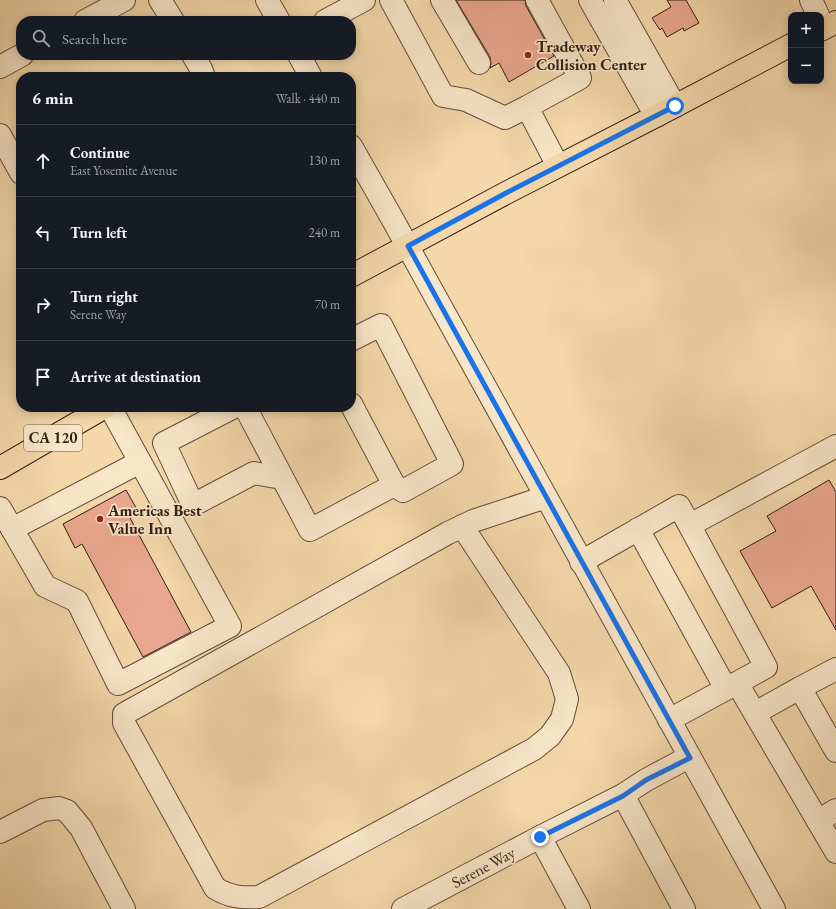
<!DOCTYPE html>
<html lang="en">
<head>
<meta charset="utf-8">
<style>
  :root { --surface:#171b24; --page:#242831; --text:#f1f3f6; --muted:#9ea1a6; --line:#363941 }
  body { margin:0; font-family:"EB Garamond",serif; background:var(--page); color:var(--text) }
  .controls { position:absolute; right:12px; top:12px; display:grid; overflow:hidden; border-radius:8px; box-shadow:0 2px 10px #0003 }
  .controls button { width:36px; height:36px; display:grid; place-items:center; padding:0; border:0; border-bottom:1px solid var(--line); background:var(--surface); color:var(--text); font:20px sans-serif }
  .stop { position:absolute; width:12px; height:12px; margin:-9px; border:3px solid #1a73e8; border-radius:50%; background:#fff }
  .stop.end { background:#1a73e8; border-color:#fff; box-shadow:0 1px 4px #0008 }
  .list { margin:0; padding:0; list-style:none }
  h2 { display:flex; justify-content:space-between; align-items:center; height:52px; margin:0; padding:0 16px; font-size:17px }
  h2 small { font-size:13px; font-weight:400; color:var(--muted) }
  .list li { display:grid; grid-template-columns:26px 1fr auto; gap:12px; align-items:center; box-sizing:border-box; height:72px; padding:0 16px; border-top:1px solid var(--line) }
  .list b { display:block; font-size:15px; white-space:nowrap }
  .list p { margin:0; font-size:13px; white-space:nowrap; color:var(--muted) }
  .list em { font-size:13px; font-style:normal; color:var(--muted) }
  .icon { flex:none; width:22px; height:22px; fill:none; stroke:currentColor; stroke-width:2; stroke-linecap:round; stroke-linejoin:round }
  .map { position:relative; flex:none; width:836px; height:909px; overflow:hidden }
  .search { position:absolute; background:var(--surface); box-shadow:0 2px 10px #0003; left:16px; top:16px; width:340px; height:44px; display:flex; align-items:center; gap:10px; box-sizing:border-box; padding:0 14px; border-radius:16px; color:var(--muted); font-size:15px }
  .panel { position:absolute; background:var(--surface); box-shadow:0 2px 10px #0003; left:16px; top:72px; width:340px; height:340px; border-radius:16px }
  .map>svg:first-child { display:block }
  .building { fill:#eaa78f; stroke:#311e14 }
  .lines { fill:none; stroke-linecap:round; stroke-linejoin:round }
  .minor-casing { stroke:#624c3a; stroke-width:24 }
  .major-casing { stroke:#311e14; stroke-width:24 }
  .minor { stroke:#f8e6c8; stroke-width:22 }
  .major { stroke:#f4d8aa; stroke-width:22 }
  .route { stroke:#1a73e8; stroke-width:5 }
  .poi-dot { fill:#8f2418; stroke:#f8e6c8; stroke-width:1.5 }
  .labels { text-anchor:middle; stroke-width:3.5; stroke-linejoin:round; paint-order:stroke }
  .shield { fill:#f8e6c8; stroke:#6d5a4a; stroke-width:1 }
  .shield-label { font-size:15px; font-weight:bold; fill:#311e14 }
  .poi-label { font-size:16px; font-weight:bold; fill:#311e14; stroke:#f8e6c8; text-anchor:start }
  .street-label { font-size:16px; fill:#311e14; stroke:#f8e6c8 }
</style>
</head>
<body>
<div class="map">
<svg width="836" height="909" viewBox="0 0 836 909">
  <rect width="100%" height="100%" fill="#f4d8aa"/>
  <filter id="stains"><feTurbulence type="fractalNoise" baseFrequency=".005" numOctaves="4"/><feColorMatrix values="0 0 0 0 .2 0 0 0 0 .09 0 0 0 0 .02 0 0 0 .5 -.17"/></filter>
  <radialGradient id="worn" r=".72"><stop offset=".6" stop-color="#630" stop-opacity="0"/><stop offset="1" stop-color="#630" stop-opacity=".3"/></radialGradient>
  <!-- building -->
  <g class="building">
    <polygon points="456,0 525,0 526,6 554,56 509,82 499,63 490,68 491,63 490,57"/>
    <polygon points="667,0 686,0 699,23 684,31 683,28 667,37 662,28 660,30 652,18 671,7"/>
    <polygon points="829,480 836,492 836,630 811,586 772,608 740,551 776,531 767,516"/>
    <polygon points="126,490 139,513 130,518 191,632 143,657 82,544 75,548 63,524"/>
  </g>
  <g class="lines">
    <!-- minor casing -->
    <g class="minor-casing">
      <g id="minor">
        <polyline points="160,0 173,21"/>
        <polyline points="267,0 279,21"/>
        <polyline points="391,0 443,96 466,100 505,118 527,107 558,166"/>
        <polyline points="442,0 479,63"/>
        <polyline points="590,0 656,116"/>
        <polyline points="615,0 675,106"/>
        <polyline points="811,0 818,15"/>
        <polyline points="85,21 124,0"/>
        <polyline points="325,21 364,0"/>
        <polyline points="193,55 201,69 204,77"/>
        <polyline points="299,55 311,77"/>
        <polyline points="0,67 22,55"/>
        <polyline points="527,107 580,78 537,0"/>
        <polyline points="0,135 21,173"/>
        <polyline points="351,146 393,220 774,909"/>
        <polyline points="351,340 381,325 452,464 403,491 394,485"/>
        <polyline points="234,407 164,443 193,505 254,473 282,478"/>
        <polyline points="245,407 310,530 394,485 351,404"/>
        <polyline points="0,508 45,586 77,601 118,684 230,626 110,407"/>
        <polyline points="690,525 836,446"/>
        <path d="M 462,526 L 559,673 L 567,699 L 562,719 L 550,736 L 534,749 L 259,897 C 241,898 230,897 215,888 L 124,723 L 124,714 L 448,533 L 473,521 L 546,497"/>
        <polyline points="12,529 140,462"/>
        <polyline points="581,562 679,506 766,667 726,689 638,529"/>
        <polyline points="836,669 800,688 836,751"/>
        <polyline points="737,683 836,852"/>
        <polyline points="755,713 800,688"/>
        <polyline points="669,720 726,689"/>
        <polyline points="623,795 684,909"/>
        <polyline points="818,821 836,810"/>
        <polyline points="0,832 43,810 59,808 67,811 81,828 124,909"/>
        <polyline points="540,837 579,909"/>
        <polyline points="403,909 540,837 623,795 646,780 689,757"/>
      </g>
    </g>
    <!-- major casing -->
    <g class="major-casing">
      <g id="major">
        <polyline points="821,30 836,22"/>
        <polyline points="351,276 506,193 656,116 791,45"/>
        <polyline points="0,468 105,407"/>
      </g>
    </g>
    <!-- minor -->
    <use href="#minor" class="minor"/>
    <!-- major -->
    <use href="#major" class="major"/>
  </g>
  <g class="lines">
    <!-- route -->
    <polyline class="route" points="540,837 623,796 646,780 690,758 408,246 506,193 675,106"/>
  </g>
  <!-- markers -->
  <g class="poi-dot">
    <circle cx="528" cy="55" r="4"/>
    <circle cx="100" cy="519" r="4"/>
  </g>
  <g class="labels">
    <!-- shield labels -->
    <rect class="shield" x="24" y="425" width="58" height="26" rx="3"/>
    <g class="shield-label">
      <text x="53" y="443">CA 120</text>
    </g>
    <!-- poi labels -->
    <g class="poi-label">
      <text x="536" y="52">Tradeway<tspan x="536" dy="18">Collision Center</tspan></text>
      <text x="108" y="516">Americas Best<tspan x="108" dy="18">Value Inn</tspan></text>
    </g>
    <!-- street labels -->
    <g class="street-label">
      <text transform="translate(483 867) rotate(-28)" y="6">Serene Way</text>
    </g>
  </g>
  <rect width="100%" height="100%" filter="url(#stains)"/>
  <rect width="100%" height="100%" fill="url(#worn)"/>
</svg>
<div class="controls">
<button>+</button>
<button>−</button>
</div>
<div class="stop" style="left:675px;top:106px"></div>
<div class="stop end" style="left:540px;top:837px"></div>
<div class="search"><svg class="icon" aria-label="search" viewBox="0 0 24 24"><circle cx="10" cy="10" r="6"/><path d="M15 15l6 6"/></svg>Search here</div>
<section class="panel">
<h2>6 min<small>Walk · 440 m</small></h2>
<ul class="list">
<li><svg class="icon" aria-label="ahead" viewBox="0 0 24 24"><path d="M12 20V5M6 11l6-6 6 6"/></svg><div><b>Continue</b><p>East Yosemite Avenue</p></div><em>130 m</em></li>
<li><svg class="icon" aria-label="left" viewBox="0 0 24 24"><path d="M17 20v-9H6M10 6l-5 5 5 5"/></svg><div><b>Turn left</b></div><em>240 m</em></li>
<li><svg class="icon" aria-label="right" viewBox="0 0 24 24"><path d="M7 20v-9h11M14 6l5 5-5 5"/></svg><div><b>Turn right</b><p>Serene Way</p></div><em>70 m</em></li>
<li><svg class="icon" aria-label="arrive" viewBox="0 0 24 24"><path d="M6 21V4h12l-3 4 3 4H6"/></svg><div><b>Arrive at destination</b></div></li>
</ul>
</section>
</div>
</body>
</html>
